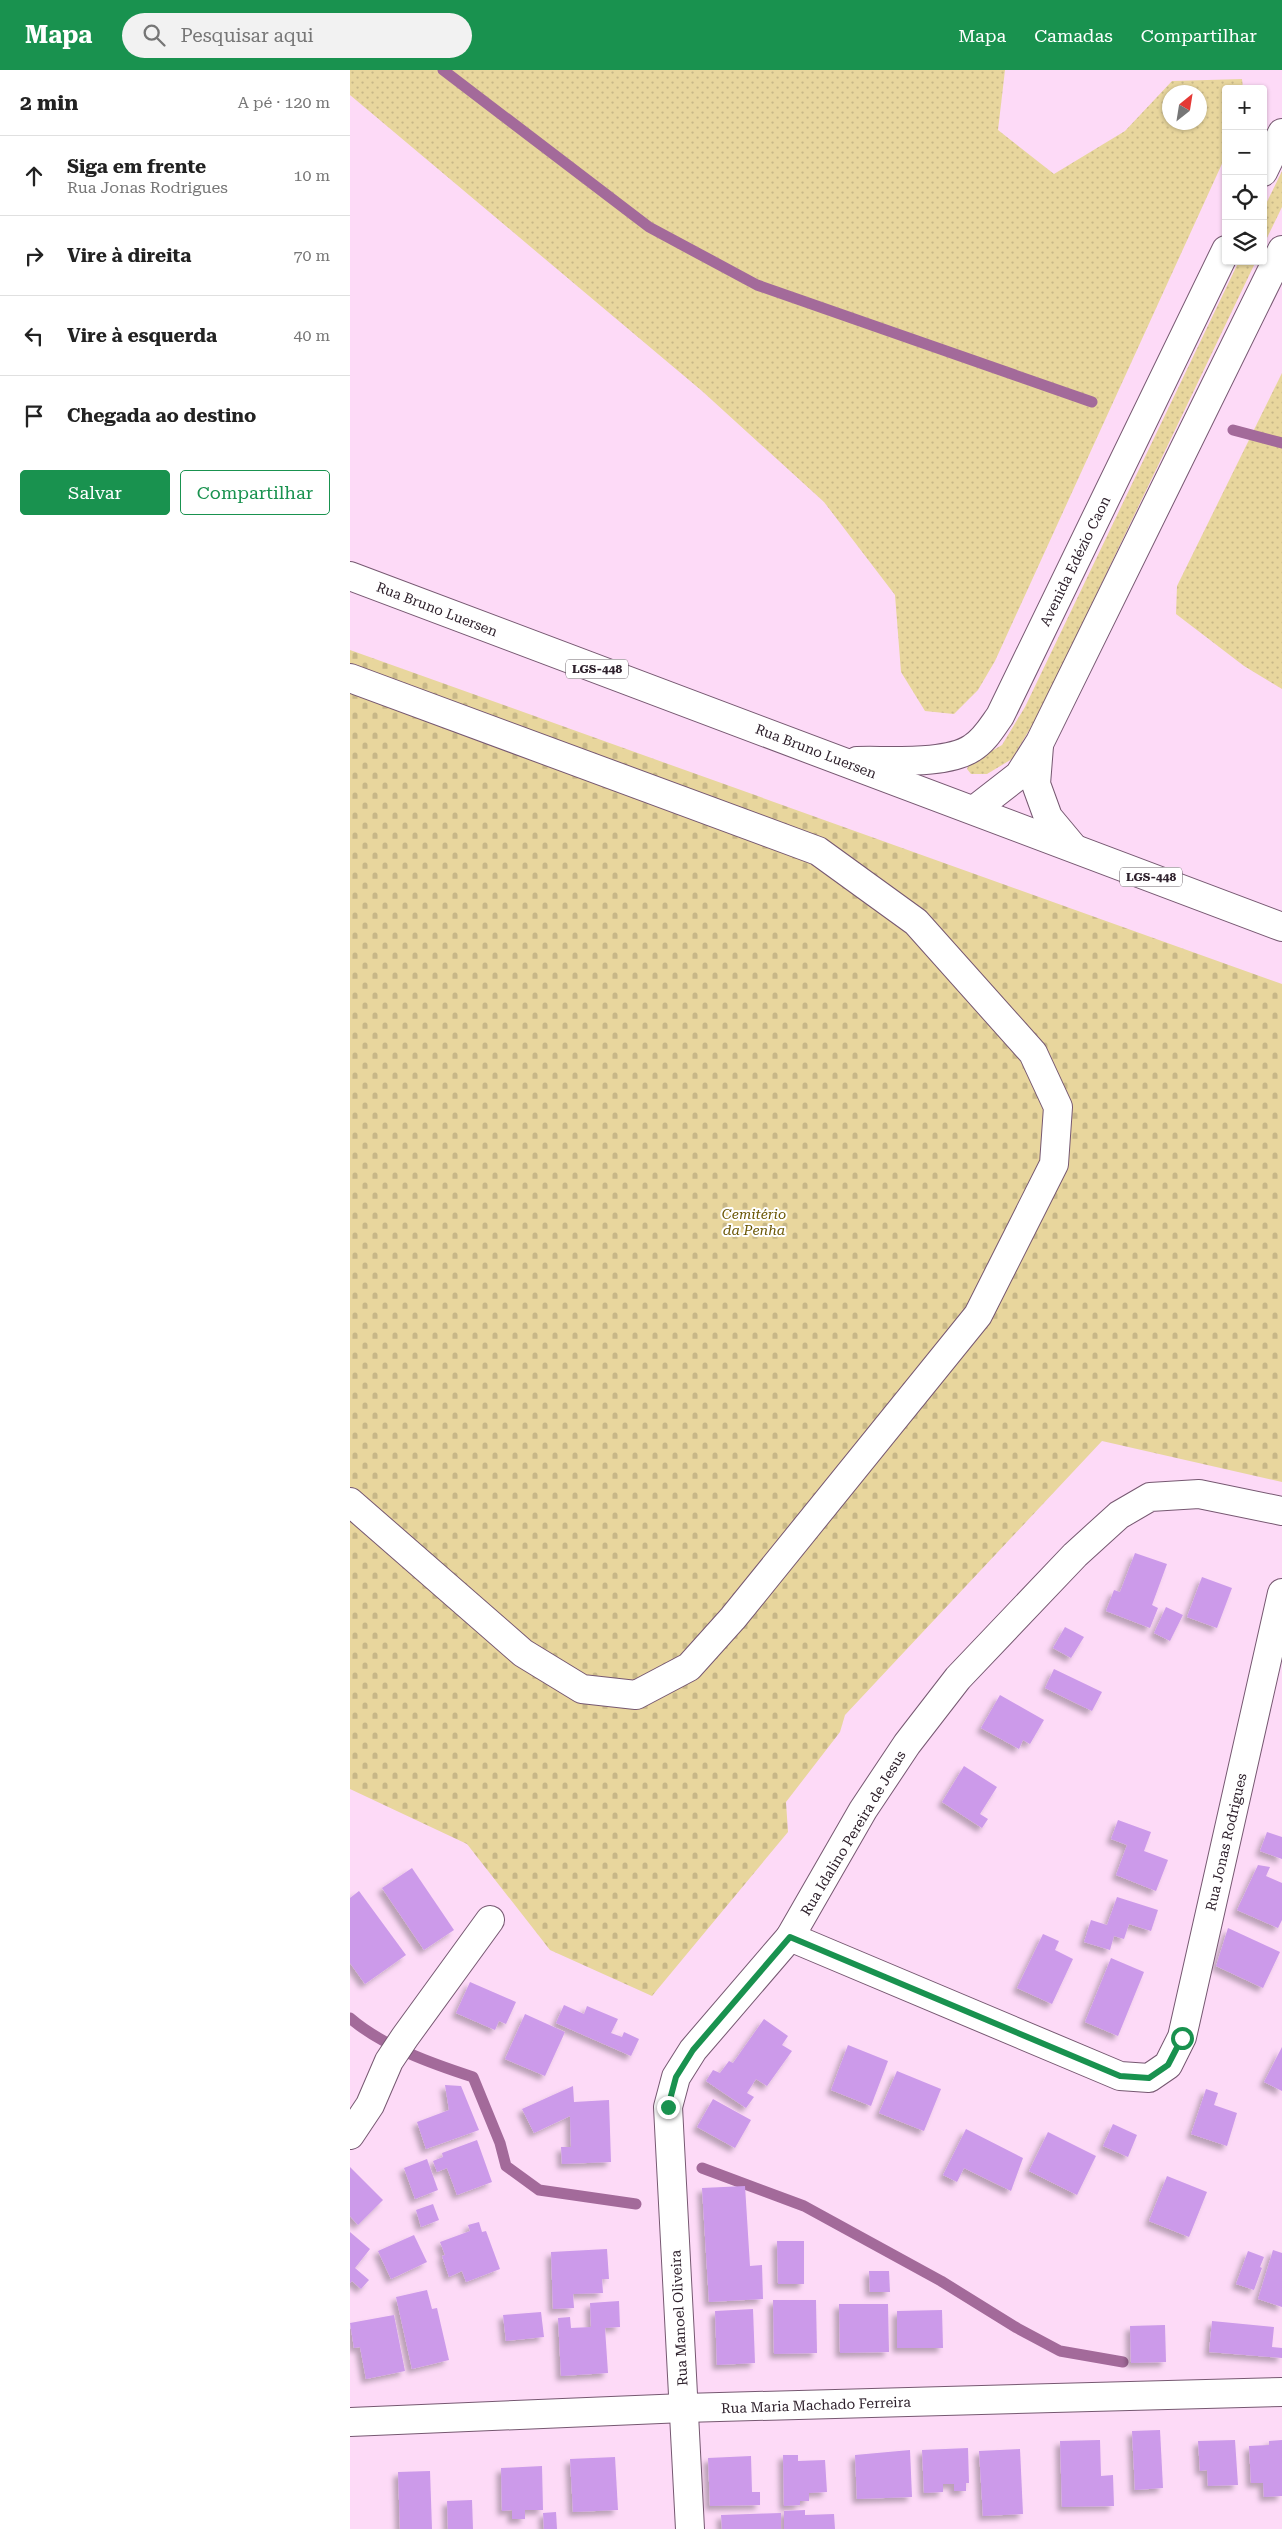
<!DOCTYPE html>
<html lang="pt">
<head>
<meta charset="utf-8">
<style>
  :root { --surface:#fff; --page:#f2f2f2; --text:#222; --muted:#767676; --line:#e0e0e0; --accent:#19924f }
  body { margin:0; font-family:"Roboto Serif",serif; background:var(--page); color:var(--text) }
  .controls { position:absolute; right:15px; top:15px; display:grid; overflow:hidden; border-radius:5px; box-shadow:0 1px 4px #0004 }
  .controls button { width:45px; height:45px; display:grid; place-items:center; padding:0; border:0; border-bottom:1px solid var(--line); background:var(--surface); color:var(--text); font:25px sans-serif }
  .compass { position:absolute; left:812px; top:15px; width:45px; height:45px; border-radius:50%; background:var(--surface); box-shadow:0 1px 4px #0004; rotate:30deg }
  .stop { position:absolute; width:15px; height:15px; margin:-11px; border:4px solid #19924f; border-radius:50%; background:#fff }
  .stop.end { background:#19924f; border-color:#fff; box-shadow:0 1px 5px #0008 }
  .list { margin:0; padding:0; list-style:none }
  h2 { display:flex; justify-content:space-between; align-items:center; height:65px; margin:0; padding:0 20px; font-size:21px }
  h2 small { font-size:16px; font-weight:400; color:var(--muted) }
  .list li { display:grid; grid-template-columns:32px 1fr auto; gap:15px; align-items:center; box-sizing:border-box; height:80px; padding:0 20px; border-top:1px solid var(--line) }
  .list b { display:block; font-size:19px; white-space:nowrap }
  .list p { margin:0; font-size:16px; white-space:nowrap; color:var(--muted) }
  .list em { font-size:16px; font-style:normal; color:var(--muted) }
  .actions { display:flex; gap:10px; padding:15px 20px }
  .actions a { flex:1; padding:11px 0; border:1px solid var(--accent); border-radius:5px; text-align:center; font-size:18px; color:var(--accent) }
  .actions .main { background:var(--accent); color:#fff }
  .icon { flex:none; width:28px; height:28px; fill:none; stroke:currentColor; stroke-width:2; stroke-linecap:round; stroke-linejoin:round }
  .map { position:relative; flex:none; width:932px; height:2459px; overflow:hidden }
  header { display:flex; align-items:center; gap:30px; box-sizing:border-box; height:70px; padding:0 25px; background:var(--accent); color:#fff }
  header strong { font-size:24px }
  nav { display:flex; gap:28px; margin-inline-start:auto; font-size:18px }
  .search { width:350px; height:45px; background:var(--page); display:flex; align-items:center; gap:12px; box-sizing:border-box; padding:0 18px; border-radius:28px; color:var(--muted); font-size:19px }
  main { display:flex }
  aside { flex:1; background:var(--surface) }
  .map>svg:first-child { display:block }
  .grass { fill:url(#grass-dots); fill-rule:evenodd }
  .cemetery { fill:url(#cemetery-stones) }
  .lines { fill:none; stroke-linecap:round; stroke-linejoin:round }
  .stream { stroke:#a36a9a; stroke-width:11 }
  .building { fill:#cc9aea; filter:url(#shadow) }
  .minor-casing { stroke:#765871; stroke-width:30 }
  .major-casing { stroke:#765871; stroke-width:30 }
  .minor { stroke:#fff; stroke-width:28 }
  .major { stroke:#fff; stroke-width:28 }
  .route { stroke:#19924f; stroke-width:6 }
  .labels { text-anchor:middle; stroke-width:4; stroke-linejoin:round; paint-order:stroke }
  .shield { fill:#fff; stroke:#6d646b; stroke-width:1 }
  .shield-label { font-size:12px; font-weight:bold; fill:#2e212c }
  .street-label { font-size:14px; fill:#2e212c; stroke:#fff }
  .park-label { font-size:14px; font-style:italic; fill:#695502; stroke:#fff }
</style>
</head>
<body>
<header>
<strong>Mapa</strong>
<div class="search"><svg class="icon" aria-label="search" viewBox="0 0 24 24"><circle cx="10" cy="10" r="6"/><path d="M15 15l6 6"/></svg>Pesquisar aqui</div>
<nav><a>Mapa</a><a>Camadas</a><a>Compartilhar</a></nav>
</header>
<main>
<aside>
<h2>2 min<small>A pé · 120 m</small></h2>
<ul class="list">
<li><svg class="icon" aria-label="ahead" viewBox="0 0 24 24"><path d="M12 20V5M6 11l6-6 6 6"/></svg><div><b>Siga em frente</b><p>Rua Jonas Rodrigues</p></div><em>10 m</em></li>
<li><svg class="icon" aria-label="right" viewBox="0 0 24 24"><path d="M7 20v-9h11M14 6l5 5-5 5"/></svg><div><b>Vire à direita</b></div><em>70 m</em></li>
<li><svg class="icon" aria-label="left" viewBox="0 0 24 24"><path d="M17 20v-9H6M10 6l-5 5 5 5"/></svg><div><b>Vire à esquerda</b></div><em>40 m</em></li>
<li><svg class="icon" aria-label="arrive" viewBox="0 0 24 24"><path d="M6 21V4h12l-3 4 3 4H6"/></svg><div><b>Chegada ao destino</b></div></li>
</ul>
<div class="actions"><a class="main">Salvar</a><a>Compartilhar</a></div>
</aside>
<div class="map">
<svg width="932" height="2459" viewBox="0 0 932 2459">
  <defs>
    <pattern id="grass-dots" width="8" height="8" patternUnits="userSpaceOnUse" patternTransform="scale(1.25)"><rect width="8" height="8" fill="#e8d69d"/><path d="M2 2h.1M6 6h.1" fill="none" stroke="#c7b787" stroke-width="1.8" stroke-linecap="round"/></pattern>
    <pattern id="cemetery-stones" width="16" height="16" patternUnits="userSpaceOnUse" patternTransform="scale(1.25)"><rect width="16" height="16" fill="#e8d69d"/><path d="M2 7V4a2 2 0 0 1 4 0v3zM10 15v-3a2 2 0 0 1 4 0v3z" fill="#c7b787"/></pattern>
    <filter id="shadow"><feDropShadow dx="-4.5" dy="4.5" stdDeviation="2.5" flood-color="#0004"/></filter>
  </defs>
  <rect width="100%" height="100%" fill="#fddaf7"/>
  <!-- grass -->
  <g class="grass">
    <path d="M 0,0 L 655,0 L 648,60 L 704,104 L 775,61 L 822,11 L 892,9 L 893,19 L 876,19 L 876,85 L 645,591 L 628,620 L 604,644 L 575,641 L 551,602 L 545,525 L 474,432 L 352,321 L 0,25 ZM 849,22 L 849,52 L 819,52 L 819,22 Z"/>
    <polygon points="932,101 932,137 913,176 913,140"/>
    <polygon points="889,191 906,191 690,642 662,689 637,704 621,704 617,699 619,694 652,675 675,637"/>
    <polygon points="932,303 932,619 894,596 826,544 827,516"/>
  </g>
  <!-- cemetery -->
  <polygon class="cemetery" points="0,580 932,914 932,1412 752,1371 495,1645 490,1662 436,1732 438,1762 302,1926 200,1880 117,1774 0,1719"/>
  <g class="lines">
    <!-- stream -->
    <g class="stream">
      <polyline points="93,0 299,157 407,215 742,332"/>
      <polyline points="883,360 932,373"/>
      <path d="M 0,1948 C 32,1976 83,1994 123,2007 L 150,2073 L 156,2096 L 189,2120 L 286,2134"/>
      <polyline points="352,2098 454,2136 591,2211 667,2258 710,2281 773,2292"/>
    </g>
  </g>
  <!-- building -->
  <g class="building">
    <polygon points="785,1483 817,1494 802,1535 808,1538 800,1558 756,1541 764,1520 770,1522"/>
    <polygon points="852,1507 882,1518 867,1558 837,1547"/>
    <polygon points="816,1537 833,1545 820,1571 804,1563"/>
    <polygon points="715,1557 734,1567 721,1588 703,1578"/>
    <polygon points="704,1599 752,1622 742,1641 695,1618"/>
    <polygon points="650,1625 694,1650 680,1674 673,1670 669,1679 631,1658"/>
    <polygon points="614,1696 647,1717 630,1744 638,1749 632,1758 592,1732"/>
    <polygon points="768,1750 801,1762 794,1781 818,1790 806,1821 766,1805 777,1775 761,1769"/>
    <polygon points="917,1762 932,1767 932,1789 910,1781"/>
    <polygon points="908,1795 920,1797 916,1806 932,1813 932,1850 928,1858 887,1840"/>
    <polygon points="62,1798 104,1860 74,1880 32,1818"/>
    <polygon points="9,1821 56,1885 15,1914 0,1893 0,1828"/>
    <polygon points="767,1827 808,1840 801,1861 779,1854 774,1869 764,1866 760,1880 734,1872 741,1850 757,1855"/>
    <polygon points="878,1858 930,1882 913,1918 866,1896"/>
    <polygon points="693,1864 709,1871 705,1880 723,1889 702,1934 667,1918"/>
    <polygon points="761,1888 794,1902 768,1966 735,1952"/>
    <polygon points="120,1912 166,1932 156,1954 149,1951 145,1960 106,1943"/>
    <polygon points="214,1935 234,1944 237,1936 268,1949 261,1963 272,1967 274,1962 289,1969 281,1986 206,1953"/>
    <polygon points="175,1944 215,1962 195,2006 155,1989"/>
    <polygon points="414,1949 438,1966 432,1975 442,1981 417,2016 406,2009 397,2023 404,2027 396,2038 356,2011 363,2000 370,2003 379,1991 383,1993"/>
    <polygon points="498,1975 538,1991 521,2036 481,2020"/>
    <polygon points="932,1977 932,2021 914,2012"/>
    <polygon points="547,2001 591,2019 574,2061 529,2043"/>
    <polygon points="95,2015 111,2016 129,2060 76,2079 67,2052 99,2040"/>
    <polygon points="223,2016 224,2032 259,2030 261,2092 212,2094 211,2077 221,2077 220,2046 184,2063 172,2039"/>
    <polygon points="856,2019 868,2023 864,2035 887,2043 877,2076 841,2064"/>
    <polygon points="363,2029 401,2050 385,2078 347,2057"/>
    <polygon points="763,2054 787,2065 778,2087 753,2076"/>
    <polygon points="616,2059 673,2088 661,2121 614,2098 607,2112 593,2105"/>
    <polygon points="698,2062 746,2086 727,2125 679,2101"/>
    <polygon points="127,2070 142,2112 107,2125 97,2098 87,2102 83,2091 93,2087 92,2083"/>
    <polygon points="77,2089 88,2120 65,2129 54,2098"/>
    <polygon points="0,2097 33,2130 8,2155 0,2146"/>
    <polygon points="817,2106 857,2122 839,2167 799,2151"/>
    <polygon points="395,2116 400,2196 412,2195 413,2229 359,2232 352,2118"/>
    <polygon points="83,2134 89,2150 71,2157 66,2140"/>
    <polygon points="129,2152 132,2162 136,2161 150,2199 116,2212 112,2201 99,2207 92,2186 95,2185 90,2172 120,2161 118,2155"/>
    <polygon points="0,2162 20,2179 5,2198 19,2210 11,2219 2,2211 0,2213"/>
    <polygon points="64,2165 77,2192 41,2209 28,2181"/>
    <polygon points="427,2171 454,2171 454,2214 428,2214"/>
    <polygon points="257,2179 259,2209 252,2209 253,2223 223,2224 224,2238 203,2239 201,2182"/>
    <polygon points="923,2180 932,2183 932,2237 908,2229"/>
    <polygon points="898,2181 914,2187 910,2197 912,2198 904,2220 886,2214"/>
    <polygon points="519,2201 539,2201 540,2222 520,2222"/>
    <polygon points="77,2220 82,2239 87,2238 99,2290 62,2299 46,2227"/>
    <polygon points="423,2230 466,2230 467,2283 424,2284"/>
    <polygon points="269,2231 270,2257 255,2258 258,2303 211,2306 208,2248 220,2247 221,2258 241,2257 240,2233"/>
    <polygon points="489,2234 538,2234 539,2282 490,2283"/>
    <polygon points="403,2239 405,2293 367,2295 365,2241"/>
    <polygon points="592,2240 593,2278 547,2278 547,2241"/>
    <polygon points="191,2242 194,2267 156,2271 153,2245"/>
    <polygon points="44,2245 55,2301 16,2309 10,2277 4,2278 0,2253"/>
    <polygon points="862,2251 924,2257 922,2277 932,2278 932,2288 859,2282"/>
    <polygon points="815,2255 816,2292 781,2293 780,2256"/>
    <polygon points="810,2360 813,2418 785,2420 782,2361"/>
    <polygon points="750,2370 751,2406 763,2405 764,2436 712,2437 710,2371"/>
    <polygon points="885,2370 888,2415 858,2416 857,2400 850,2401 848,2371"/>
    <polygon points="932,2370 932,2426 914,2427 913,2413 901,2413 899,2376 919,2375 919,2371"/>
    <polygon points="618,2378 619,2413 616,2413 616,2421 604,2421 604,2414 593,2414 593,2422 574,2423 572,2380"/>
    <polygon points="670,2379 673,2444 633,2446 629,2381"/>
    <polygon points="560,2380 562,2427 507,2429 505,2385"/>
    <polygon points="433,2385 448,2385 448,2391 475,2390 477,2422 459,2423 459,2431 450,2431 450,2435 434,2436"/>
    <polygon points="401,2386 402,2422 410,2422 410,2435 360,2436 358,2388"/>
    <polygon points="265,2387 268,2440 223,2442 220,2389"/>
    <polygon points="192,2396 193,2440 175,2440 175,2449 162,2449 162,2440 152,2441 151,2398"/>
    <polygon points="80,2401 82,2459 50,2459 48,2402"/>
    <polygon points="122,2430 123,2459 98,2459 97,2431"/>
    <polygon points="455,2440 455,2445 484,2444 485,2459 434,2459 434,2441"/>
    <polygon points="206,2442 207,2459 194,2459 193,2443"/>
    <polygon points="431,2443 431,2459 372,2459 371,2445"/>
  </g>
  <g class="lines">
    <!-- minor casing -->
    <g class="minor-casing">
      <g id="minor">
        <polyline points="0,608 468,781 566,852 683,983 708,1037 704,1094 628,1245 383,1548 339,1597 286,1625 232,1619 173,1583 0,1432"/>
        <polyline points="440,1867 770,2006 799,2008 818,1995 832,1967 932,1523"/>
        <polyline points="0,2065 20,2035 39,1991 55,1967 140,1850"/>
        <polyline points="0,2352 334,2338 932,2322"/>
        <polyline points="340,2459 318,2037 326,2007 343,1980 440,1867 513,1740 557,1674 608,1608 725,1485 769,1445 800,1427 849,1424 932,1441"/>
      </g>
    </g>
    <!-- major casing -->
    <g class="major-casing">
      <g id="major">
        <polyline points="913,102 932,63"/>
        <polyline points="0,506 932,857"/>
        <polyline points="689,676 686,714 698,747 723,777"/>
        <path d="M 507,691 C 539,690 597,695 622,678 C 635,670 642,657 650,646 L 876,180"/>
        <polyline points="624,740 669,705 690,672 932,180"/>
      </g>
    </g>
    <!-- minor -->
    <use href="#minor" class="minor"/>
    <!-- major -->
    <use href="#major" class="major"/>
  </g>
  <g class="lines">
    <!-- route -->
    <polyline class="route" points="318,2037 326,2007 343,1980 440,1867 770,2006 799,2008 818,1995 832,1968"/>
  </g>
  <g class="labels">
    <!-- shield labels -->
    <g class="shield">
      <rect x="216" y="589.5" width="62" height="19" rx="4"/>
      <rect x="770" y="797.5" width="62" height="19" rx="4"/>
    </g>
    <g class="shield-label">
      <text x="247" y="603">LGS-448</text>
      <text x="801" y="811">LGS-448</text>
    </g>
    <!-- street labels -->
    <g class="street-label">
      <text transform="translate(725 491) rotate(-64)" y="5">Avenida Edézio Caon</text>
      <text transform="translate(87 539) rotate(21)" y="5">Rua Bruno Luersen</text>
      <text transform="translate(466 681) rotate(21)" y="5">Rua Bruno Luersen</text>
      <text transform="translate(503 1763) rotate(-59)" y="5">Rua Idalino Pereira de Jesus</text>
      <text transform="translate(876 1772) rotate(-77)" y="5">Rua Jonas Rodrigues</text>
      <text transform="translate(329 2248) rotate(-93)" y="5">Rua Manoel Oliveira</text>
      <text transform="translate(466 2335) rotate(-2)" y="5">Rua Maria Machado Ferreira</text>
    </g>
    <!-- park labels -->
    <g class="park-label">
      <text x="404" y="1149">Cemitério<tspan x="404" dy="16">da Penha</tspan></text>
    </g>
  </g>
</svg>
<div class="controls">
<button>+</button>
<button>−</button>
<button><svg class="icon" aria-label="locate" viewBox="0 0 24 24"><circle cx="12" cy="12" r="6"/><path d="M12 2v4M12 18v4M2 12h4M18 12h4"/></svg></button>
<button><svg class="icon" aria-label="layers" viewBox="0 0 24 24"><path d="M12 4l9 5-9 5-9-5zM3 14l9 5 9-5"/></svg></button>
</div>
<svg class="compass" viewBox="-18 -18 36 36"><path d="M0-13l5 13h-10z" fill="#e53935"/><path d="M0 13l5-13h-10z" fill="#767676"/></svg>
<div class="stop" style="left:832px;top:1968px"></div>
<div class="stop end" style="left:318px;top:2037px"></div>
</div>
</main>
</body>
</html>
